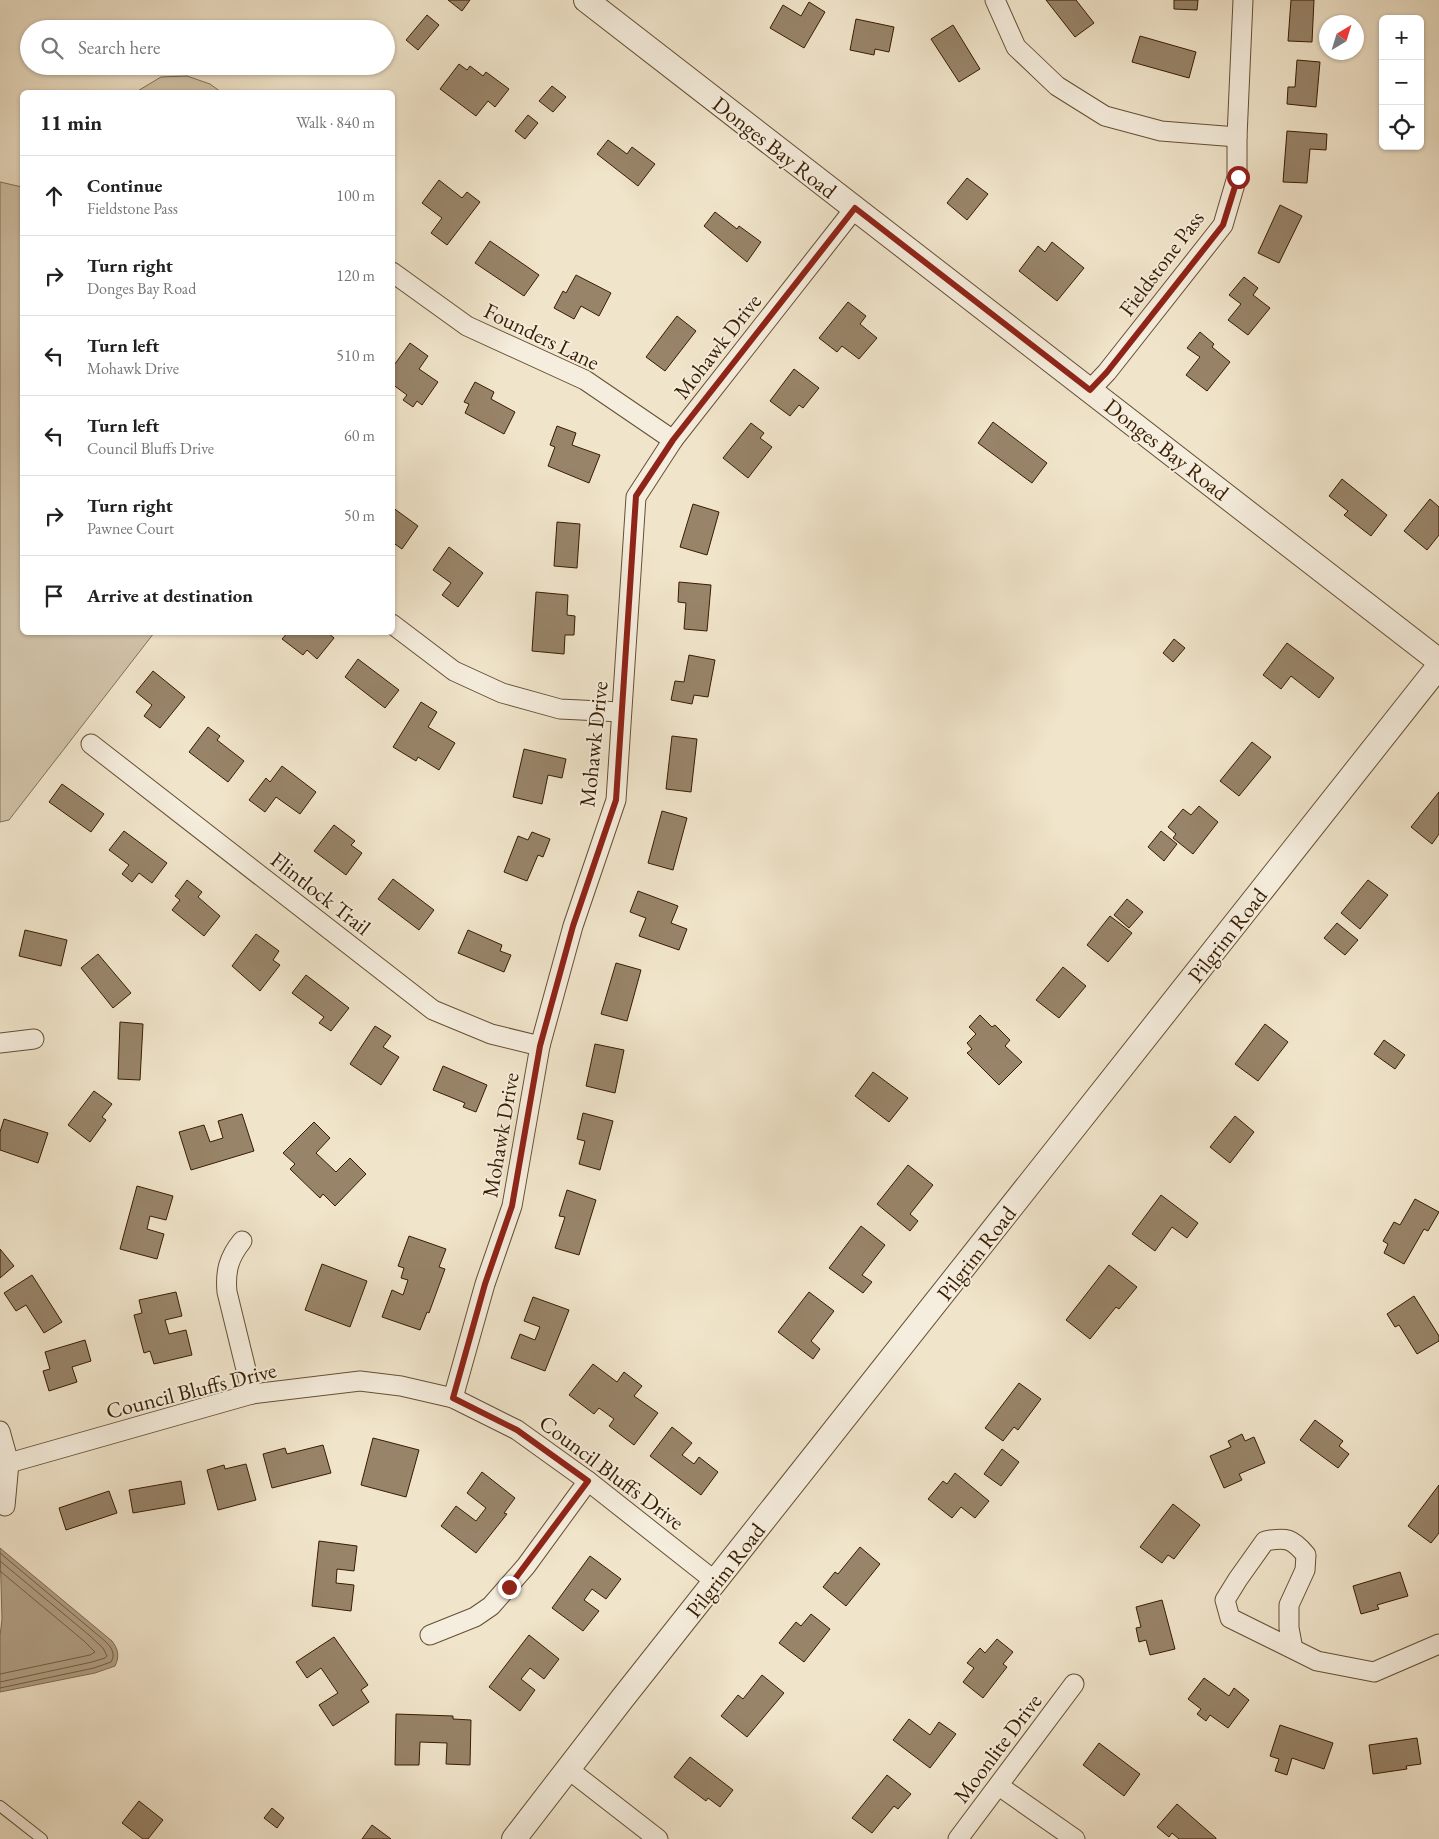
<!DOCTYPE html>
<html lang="en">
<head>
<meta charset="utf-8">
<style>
  :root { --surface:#fff; --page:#f2f2f2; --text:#222; --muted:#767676; --line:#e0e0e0 }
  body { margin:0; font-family:"EB Garamond",serif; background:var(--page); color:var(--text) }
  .controls { position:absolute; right:15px; top:15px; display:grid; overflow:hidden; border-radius:8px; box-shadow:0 1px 4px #0004 }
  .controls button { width:45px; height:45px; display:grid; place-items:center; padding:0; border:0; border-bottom:1px solid var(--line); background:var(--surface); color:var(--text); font:25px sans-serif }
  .compass { position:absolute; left:1319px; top:15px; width:45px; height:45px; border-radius:50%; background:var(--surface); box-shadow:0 1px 4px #0004; rotate:38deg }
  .stop { position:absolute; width:15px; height:15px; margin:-11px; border:4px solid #8f2418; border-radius:50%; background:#fff }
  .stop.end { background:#8f2418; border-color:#fff; box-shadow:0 1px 5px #0008 }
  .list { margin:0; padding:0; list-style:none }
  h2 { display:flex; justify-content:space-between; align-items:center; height:65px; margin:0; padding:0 20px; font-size:21px }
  h2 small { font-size:16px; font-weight:400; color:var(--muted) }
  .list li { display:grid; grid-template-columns:32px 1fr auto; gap:15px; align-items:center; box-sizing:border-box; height:80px; padding:0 20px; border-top:1px solid var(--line) }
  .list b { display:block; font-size:19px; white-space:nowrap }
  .list p { margin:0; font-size:16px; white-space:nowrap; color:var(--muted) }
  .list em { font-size:16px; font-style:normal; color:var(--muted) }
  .icon { flex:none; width:28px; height:28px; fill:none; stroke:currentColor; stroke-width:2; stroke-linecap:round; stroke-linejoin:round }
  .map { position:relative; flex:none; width:1439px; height:1839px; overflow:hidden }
  .search { position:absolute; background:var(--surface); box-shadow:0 1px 4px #0004; left:20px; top:20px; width:375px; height:55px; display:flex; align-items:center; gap:12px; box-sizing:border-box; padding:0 18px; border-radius:28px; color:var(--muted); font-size:19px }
  .panel { position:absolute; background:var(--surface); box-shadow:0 1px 4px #0004; left:20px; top:90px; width:375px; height:545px; border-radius:8px }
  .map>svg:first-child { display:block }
  .green { fill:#d1c2a8; stroke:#847054 }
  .water { fill:#b1a085; stroke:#816c50 }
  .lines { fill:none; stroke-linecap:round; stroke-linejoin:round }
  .shore { stroke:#745e42; stroke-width:1 }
  .building { fill:#988469; stroke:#381d00 }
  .service-casing { stroke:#664f32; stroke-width:12 }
  .minor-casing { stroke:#664f32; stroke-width:21 }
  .tertiary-casing { stroke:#664f32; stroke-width:26 }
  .service { stroke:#f5eddd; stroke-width:10 }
  .minor { stroke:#f5eddd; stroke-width:19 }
  .tertiary { stroke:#f5eddd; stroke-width:24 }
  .route { stroke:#8f2418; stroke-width:6 }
  .labels { text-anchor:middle; stroke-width:4; stroke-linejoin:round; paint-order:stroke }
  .street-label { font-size:22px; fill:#381d00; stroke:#f5eddd }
</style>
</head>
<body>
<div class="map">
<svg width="1439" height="1839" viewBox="0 0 1439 1839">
  <rect width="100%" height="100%" fill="#f0e4ca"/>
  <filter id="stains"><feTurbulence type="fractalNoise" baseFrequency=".004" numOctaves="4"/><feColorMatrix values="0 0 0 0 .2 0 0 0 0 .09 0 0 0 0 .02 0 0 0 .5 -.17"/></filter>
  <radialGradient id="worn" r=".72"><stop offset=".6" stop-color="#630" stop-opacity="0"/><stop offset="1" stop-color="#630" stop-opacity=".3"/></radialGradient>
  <!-- green -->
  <g class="green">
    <polygon points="187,76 210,84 221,92 136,92 161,77"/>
    <polygon points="0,182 22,187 22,632 154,633 9,820 0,822"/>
  </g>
  <!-- water -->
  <path class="water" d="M 0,1548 L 112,1641 C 118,1649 120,1656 115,1666 L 95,1673 L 0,1692 L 0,1636 L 2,1619 Z"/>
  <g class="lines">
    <!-- shore -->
    <g class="shore">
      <path d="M 0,1553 L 93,1631 C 102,1639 119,1649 111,1662 L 94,1668 L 0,1688"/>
      <polyline points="0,1561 89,1635 103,1648 107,1656 105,1658 92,1662 0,1682"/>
      <polyline points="0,1571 84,1641 95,1652 90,1655 0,1674"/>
    </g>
  </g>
  <!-- building -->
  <g class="building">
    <polygon points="448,0 470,0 462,11"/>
    <polygon points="1046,0 1076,0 1094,23 1075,37"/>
    <polygon points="1174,0 1198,0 1197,10 1174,9"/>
    <polygon points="1291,0 1314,0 1312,42 1288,41"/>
    <polygon points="809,2 825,12 804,48 770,28 783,5 801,16"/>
    <polygon points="427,15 439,25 418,50 406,40"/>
    <polygon points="856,19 894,27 889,52 875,49 874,55 850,50"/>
    <polygon points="953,25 980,69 959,82 931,39"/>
    <polygon points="1140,36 1196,52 1189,78 1132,62"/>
    <polygon points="1297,60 1320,62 1316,107 1287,104 1288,87 1295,87"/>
    <polygon points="459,64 467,70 470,66 483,76 486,72 509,89 495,107 488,101 476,116 440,89"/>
    <polygon points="552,86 566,97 553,112 539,101"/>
    <polygon points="528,115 538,123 525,139 515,131"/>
    <polygon points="1287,131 1327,134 1326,150 1310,149 1307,183 1283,182"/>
    <polygon points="608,140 627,154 632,147 655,164 638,186 597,154"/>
    <polygon points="967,178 988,194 967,220 947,203"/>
    <polygon points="439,180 462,198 467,192 480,202 447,245 431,233 442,218 422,203"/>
    <polygon points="1280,205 1302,216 1279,263 1258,253"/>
    <polygon points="715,212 737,229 739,226 761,242 747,262 704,226"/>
    <polygon points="490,241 539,275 524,296 475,263"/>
    <polygon points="1052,242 1084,268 1057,301 1019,271 1038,246 1045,252"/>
    <polygon points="576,275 611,293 599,316 581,306 574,319 554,308 563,291 566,293"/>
    <polygon points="1244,277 1258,288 1253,295 1270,308 1248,335 1228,320 1241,304 1229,295"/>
    <polygon points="848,302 866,316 860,324 877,338 859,359 842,346 837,352 819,338"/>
    <polygon points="677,316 696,331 665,371 646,357"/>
    <polygon points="1200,332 1214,344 1212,347 1230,362 1207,391 1186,375 1200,357 1187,348"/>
    <polygon points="410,343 428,356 419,369 438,382 422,405 417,401 413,407 403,400 407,395 392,384 392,368"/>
    <polygon points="794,369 819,388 803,408 799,405 790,416 770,401"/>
    <polygon points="475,382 494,392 491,399 515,412 504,434 465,413 469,404 464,402"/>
    <polygon points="993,422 1047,463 1032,483 978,443"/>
    <polygon points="751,423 764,433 760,438 772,447 748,478 723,458"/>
    <polygon points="557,426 576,433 572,445 600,455 589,483 548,466 555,447 550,445"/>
    <polygon points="1342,479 1387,515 1371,536 1344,515 1348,511 1329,496"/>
    <polygon points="1430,499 1439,507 1439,535 1427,550 1404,531"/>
    <polygon points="693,504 719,512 707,555 680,547"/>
    <polygon points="392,507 418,526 402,549 392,542"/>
    <polygon points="557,522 580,524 577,568 554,566"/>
    <polygon points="449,547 483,573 458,607 442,595 451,583 433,570"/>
    <polygon points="679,582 711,585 707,631 684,629 686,603 678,602"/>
    <polygon points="536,592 568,595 567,615 575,616 574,635 565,635 564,654 532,651"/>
    <polygon points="288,632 327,632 334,638 317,659 307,650 303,655 282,639"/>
    <polygon points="1174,639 1185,648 1173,662 1163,653"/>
    <polygon points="1287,643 1334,678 1319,698 1291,676 1281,689 1263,675"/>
    <polygon points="689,655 715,660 708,697 694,695 692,704 671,700 675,681 684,682"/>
    <polygon points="358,659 399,690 385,708 345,677"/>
    <polygon points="153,671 185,697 160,728 144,716 152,705 136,692"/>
    <polygon points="421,702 437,712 428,727 455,743 439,770 418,757 416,761 393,747"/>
    <polygon points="208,727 220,736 217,740 244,761 228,782 189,752"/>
    <polygon points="672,736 697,739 691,792 666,789"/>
    <polygon points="1252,742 1271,757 1239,796 1220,781"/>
    <polygon points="524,749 566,759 562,778 548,775 542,804 513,797"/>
    <polygon points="282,766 316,792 300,814 276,797 265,812 249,800 266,778 270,782"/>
    <polygon points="62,784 104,814 91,832 49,802"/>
    <polygon points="1439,792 1439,834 1432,844 1411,827"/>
    <polygon points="1199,806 1218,822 1193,854 1173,838 1176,834 1168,827 1183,809 1191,815"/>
    <polygon points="662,811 687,818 673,870 648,863"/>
    <polygon points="334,825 355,841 351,845 362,853 346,875 314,851"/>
    <polygon points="124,831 167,863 152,883 139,873 132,882 122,874 129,865 109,850"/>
    <polygon points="1161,831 1177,844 1164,861 1148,847"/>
    <polygon points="532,832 550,839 543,857 538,855 527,881 504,872 518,836 528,840"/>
    <polygon points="393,879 434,910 419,930 378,899"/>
    <polygon points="187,880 202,892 198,897 220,916 204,936 172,910 180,900 175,896"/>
    <polygon points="1368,880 1388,895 1360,929 1341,913"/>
    <polygon points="638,891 678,906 671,923 687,929 679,950 639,936 646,918 630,912"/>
    <polygon points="1127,899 1143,912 1129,928 1114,915"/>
    <polygon points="1110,916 1132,933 1108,962 1087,945"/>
    <polygon points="1337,923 1358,940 1345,955 1324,938"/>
    <polygon points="25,930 67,940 61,966 19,956"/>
    <polygon points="468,930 502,945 500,951 511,955 504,972 458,953"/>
    <polygon points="256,934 279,951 273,960 280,965 260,991 232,966"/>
    <polygon points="98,954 131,993 113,1008 81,968"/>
    <polygon points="616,963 641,970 627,1021 601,1014"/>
    <polygon points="1063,967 1086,986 1059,1018 1036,1000"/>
    <polygon points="306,975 349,1008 331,1031 319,1023 324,1017 292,993"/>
    <polygon points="980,1015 992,1027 995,1025 1010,1040 1005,1046 1022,1062 999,1085 967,1053 972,1049 967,1043 976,1034 969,1027"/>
    <polygon points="120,1022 143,1024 140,1080 118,1079"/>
    <polygon points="1265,1024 1288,1042 1258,1081 1235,1064"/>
    <polygon points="375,1026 391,1036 383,1047 399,1057 381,1085 350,1064"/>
    <polygon points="1384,1040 1405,1055 1395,1069 1374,1054"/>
    <polygon points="595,1044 624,1050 615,1093 586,1086"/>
    <polygon points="443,1066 487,1085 476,1112 463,1107 465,1103 433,1090"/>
    <polygon points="873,1072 908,1098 889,1122 855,1096"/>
    <polygon points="94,1091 112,1104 102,1117 106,1120 90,1142 68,1125"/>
    <polygon points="583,1113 613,1121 600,1170 579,1164 585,1141 577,1139"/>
    <polygon points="242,1114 254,1151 191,1170 179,1132 204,1125 210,1142 223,1138 218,1121"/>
    <polygon points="1235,1116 1254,1132 1230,1163 1210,1147"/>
    <polygon points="4,1119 48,1133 38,1163 0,1150 0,1132"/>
    <polygon points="314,1122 330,1138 316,1153 336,1172 350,1158 366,1174 335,1206 323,1194 320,1198 290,1169 295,1164 283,1153"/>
    <polygon points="908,1165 933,1185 910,1214 918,1221 910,1231 877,1204"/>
    <polygon points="137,1186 173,1196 166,1220 150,1216 147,1229 164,1234 157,1259 120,1249"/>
    <polygon points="567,1190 596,1200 579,1255 555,1248 565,1217 559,1216"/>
    <polygon points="1161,1195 1198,1223 1187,1238 1172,1227 1155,1251 1132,1234"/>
    <polygon points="1415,1199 1439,1212 1428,1231 1424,1229 1404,1264 1384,1253 1388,1244 1383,1241 1394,1222 1400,1225"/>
    <polygon points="861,1226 885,1245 862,1275 872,1282 863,1293 829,1268"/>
    <polygon points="409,1236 446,1249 439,1267 445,1269 429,1313 427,1312 420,1330 382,1317 392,1290 403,1295 408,1280 401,1278 404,1268 398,1266"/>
    <polygon points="0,1249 14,1266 0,1278"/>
    <polygon points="322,1264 367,1281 350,1327 305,1310"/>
    <polygon points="1109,1265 1137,1287 1119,1309 1116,1307 1090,1339 1066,1320"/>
    <polygon points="32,1275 62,1322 44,1333 26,1305 16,1311 4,1293"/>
    <polygon points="176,1292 182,1316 165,1320 169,1334 186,1330 192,1355 154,1364 150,1351 144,1353 134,1315 142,1313 139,1300"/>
    <polygon points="809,1292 834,1311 811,1341 820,1349 813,1359 778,1332"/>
    <polygon points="1414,1296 1439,1336 1439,1341 1417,1354 1399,1325 1395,1327 1387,1314"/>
    <polygon points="533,1297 569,1310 545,1371 511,1358 520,1334 535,1340 540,1327 524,1321"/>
    <polygon points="85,1340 91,1361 72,1367 77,1382 49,1391 43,1371 50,1369 45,1352"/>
    <polygon points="593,1364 617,1382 624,1372 642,1386 634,1396 658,1413 634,1445 609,1426 614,1419 599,1408 594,1414 569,1395"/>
    <polygon points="1019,1383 1041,1399 1018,1430 1014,1427 1003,1441 985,1428"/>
    <polygon points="1315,1420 1343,1441 1339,1446 1349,1454 1338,1468 1300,1440"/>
    <polygon points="672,1427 692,1443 682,1455 694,1464 699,1457 718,1472 701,1495 650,1456"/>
    <polygon points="1242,1434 1245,1441 1254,1437 1265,1463 1239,1474 1242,1480 1224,1488 1210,1456 1231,1447 1228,1441"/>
    <polygon points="373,1438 419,1450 406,1497 361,1485"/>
    <polygon points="323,1445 331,1473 272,1488 263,1454 285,1448 287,1454"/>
    <polygon points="1002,1449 1019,1462 1001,1486 984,1474"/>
    <polygon points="246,1464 256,1500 218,1510 207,1470 224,1465 225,1469"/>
    <polygon points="482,1472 515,1498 504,1513 507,1514 476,1553 441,1526 456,1506 476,1521 486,1508 467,1493"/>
    <polygon points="955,1473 989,1501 975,1518 961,1507 952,1518 928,1499 943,1481 947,1484"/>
    <polygon points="181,1481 185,1504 133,1513 129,1490"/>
    <polygon points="1439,1485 1439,1533 1431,1543 1408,1526"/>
    <polygon points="109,1491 117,1513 66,1530 59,1508"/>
    <polygon points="1173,1504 1200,1525 1174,1559 1168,1555 1162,1563 1140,1547"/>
    <polygon points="319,1541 357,1546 354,1571 337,1569 336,1583 354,1585 351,1611 312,1606"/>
    <polygon points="860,1547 880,1564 846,1606 823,1587 835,1572 838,1574"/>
    <polygon points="590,1556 621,1579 606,1599 592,1589 584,1600 599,1611 583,1631 552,1608"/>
    <polygon points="1400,1572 1408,1596 1377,1605 1379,1609 1361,1614 1353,1586"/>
    <polygon points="1162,1600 1175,1649 1150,1655 1146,1640 1139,1642 1136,1628 1141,1627 1136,1607"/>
    <polygon points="811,1614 830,1629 804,1662 779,1643 796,1622 801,1626"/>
    <polygon points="529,1635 559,1659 544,1679 530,1668 521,1679 535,1690 520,1711 489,1687"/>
    <polygon points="334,1637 368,1685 361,1690 369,1702 333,1726 319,1705 338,1693 321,1668 307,1678 296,1662"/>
    <polygon points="997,1639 1013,1652 1003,1664 1007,1667 983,1698 963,1682 974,1668 967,1663 980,1648 985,1653"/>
    <polygon points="762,1675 784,1693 747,1737 721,1716 738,1695 743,1699"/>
    <polygon points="1204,1678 1229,1696 1234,1688 1249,1700 1228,1728 1210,1715 1206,1721 1197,1714 1201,1709 1188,1699"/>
    <polygon points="396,1714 453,1716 453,1719 471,1720 470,1765 446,1764 447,1743 420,1742 419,1765 395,1765"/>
    <polygon points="909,1719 930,1735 939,1722 956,1734 930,1768 893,1740"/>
    <polygon points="1280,1725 1333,1743 1324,1769 1292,1758 1287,1775 1275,1771 1279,1759 1270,1756"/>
    <polygon points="1417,1738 1421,1764 1406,1766 1407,1769 1373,1774 1369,1745"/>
    <polygon points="1099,1743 1140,1774 1124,1796 1083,1765"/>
    <polygon points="690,1757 733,1790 720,1807 708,1798 706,1801 674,1777"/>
    <polygon points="887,1775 911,1794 898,1809 894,1806 872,1833 852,1818"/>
    <polygon points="139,1801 163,1820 148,1839 143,1839 122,1823"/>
    <polygon points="1177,1804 1216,1838 1216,1839 1179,1839 1172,1833 1169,1837 1157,1827"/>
    <polygon points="272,1808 284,1818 277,1828 264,1818"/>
    <polygon points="372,1825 391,1839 362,1839"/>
  </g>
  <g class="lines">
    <!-- service casing -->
    <g class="service-casing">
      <polyline id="service" points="0,1806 42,1839"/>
    </g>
    <!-- minor casing -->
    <g class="minor-casing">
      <g id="minor">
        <polyline points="995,0 1016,47 1057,86 1105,116 1161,131 1237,137"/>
        <polyline points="392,272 467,326 585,380 673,440"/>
        <polyline points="1090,390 1107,372 1223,225 1237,177 1237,137 1243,0"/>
        <polyline points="392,624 454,671 502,693 560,709 621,712"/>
        <polyline points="91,744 433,1010 491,1034 540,1046"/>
        <polyline points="0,1043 34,1039"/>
        <path d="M 242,1241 C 229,1257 225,1271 227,1292 L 252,1394"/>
        <polyline points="453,1398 485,1284 512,1206 540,1046 573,926 616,800 636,497 673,440 855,208"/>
        <polyline points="0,1431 9,1463 5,1506"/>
        <polyline points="9,1463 252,1394 360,1381 401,1386 453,1398 517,1430 588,1481 716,1582"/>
        <polyline points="430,1635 475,1617 491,1606 526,1566 588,1481"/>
        <path d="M 1293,1649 L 1289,1628 L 1289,1605 L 1305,1570 L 1306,1555 C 1292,1538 1286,1537 1265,1541 L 1238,1579 L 1225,1600 L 1230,1618 L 1317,1661 L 1374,1672 L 1439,1644"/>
        <polyline points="568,1769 658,1839"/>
        <polyline points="999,1786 1075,1839"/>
        <polyline points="958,1839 1074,1684"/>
      </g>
    </g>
    <!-- tertiary casing -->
    <g class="tertiary-casing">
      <g id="tertiary">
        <polyline points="586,0 1439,661"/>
        <polyline points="514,1839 622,1699 1439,666"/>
      </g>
    </g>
    <!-- service -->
    <use href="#service" class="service"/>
    <!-- minor -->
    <use href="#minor" class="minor"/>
    <!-- tertiary -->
    <use href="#tertiary" class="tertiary"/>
  </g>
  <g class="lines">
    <!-- route -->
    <polyline class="route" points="509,1587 588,1481 517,1430 453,1398 485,1284 512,1206 540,1046 573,926 616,800 636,496 673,440 855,208 1090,390 1107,372 1223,225 1238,177"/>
  </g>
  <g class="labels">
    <!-- street labels -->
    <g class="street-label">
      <text transform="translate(775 147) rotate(38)" y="8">Donges Bay Road</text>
      <text transform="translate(1161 263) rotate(-53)" y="8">Fieldstone Pass</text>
      <text transform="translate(542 336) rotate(26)" y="8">Founders Lane</text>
      <text transform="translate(717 346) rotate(-52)" y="8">Mohawk Drive</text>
      <text transform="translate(1167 449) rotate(38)" y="8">Donges Bay Road</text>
      <text transform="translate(593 744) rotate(-84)" y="8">Mohawk Drive</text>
      <text transform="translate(321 893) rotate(38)" y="8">Flintlock Trail</text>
      <text transform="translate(1227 935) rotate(-52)" y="8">Pilgrim Road</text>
      <text transform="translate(500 1135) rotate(-80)" y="8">Mohawk Drive</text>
      <text transform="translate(976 1253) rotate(-52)" y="8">Pilgrim Road</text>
      <text transform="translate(191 1390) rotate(-14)" y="8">Council Bluffs Drive</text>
      <text transform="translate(612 1472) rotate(37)" y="8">Council Bluffs Drive</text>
      <text transform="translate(725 1570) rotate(-52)" y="8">Pilgrim Road</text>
      <text transform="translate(997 1748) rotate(-53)" y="8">Moonlite Drive</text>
    </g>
  </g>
  <rect width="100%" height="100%" filter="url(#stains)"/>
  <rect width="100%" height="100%" fill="url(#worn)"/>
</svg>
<div class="controls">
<button>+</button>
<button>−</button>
<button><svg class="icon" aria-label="locate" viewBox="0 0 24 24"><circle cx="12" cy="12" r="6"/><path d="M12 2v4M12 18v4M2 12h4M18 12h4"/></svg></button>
</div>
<svg class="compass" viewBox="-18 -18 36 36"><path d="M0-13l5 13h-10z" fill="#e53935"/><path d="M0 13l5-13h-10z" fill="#767676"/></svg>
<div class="stop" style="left:1238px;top:177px"></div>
<div class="stop end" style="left:509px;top:1587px"></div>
<div class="search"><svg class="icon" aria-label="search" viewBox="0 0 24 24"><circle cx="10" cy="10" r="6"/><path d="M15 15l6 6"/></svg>Search here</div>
<section class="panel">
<h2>11 min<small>Walk · 840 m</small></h2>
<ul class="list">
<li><svg class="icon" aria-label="ahead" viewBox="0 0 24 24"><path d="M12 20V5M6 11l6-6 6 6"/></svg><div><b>Continue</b><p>Fieldstone Pass</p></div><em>100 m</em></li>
<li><svg class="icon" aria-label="right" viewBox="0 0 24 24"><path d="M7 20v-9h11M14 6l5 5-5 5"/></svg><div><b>Turn right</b><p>Donges Bay Road</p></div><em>120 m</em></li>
<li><svg class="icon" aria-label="left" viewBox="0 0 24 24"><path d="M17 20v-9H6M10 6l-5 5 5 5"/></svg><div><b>Turn left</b><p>Mohawk Drive</p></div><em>510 m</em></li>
<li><svg class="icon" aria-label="left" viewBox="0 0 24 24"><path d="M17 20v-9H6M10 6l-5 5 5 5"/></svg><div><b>Turn left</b><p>Council Bluffs Drive</p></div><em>60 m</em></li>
<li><svg class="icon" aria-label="right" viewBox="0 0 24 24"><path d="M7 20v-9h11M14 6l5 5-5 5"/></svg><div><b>Turn right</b><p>Pawnee Court</p></div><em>50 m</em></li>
<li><svg class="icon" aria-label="arrive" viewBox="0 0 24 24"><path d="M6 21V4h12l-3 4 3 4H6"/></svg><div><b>Arrive at destination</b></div></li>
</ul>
</section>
</div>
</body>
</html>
